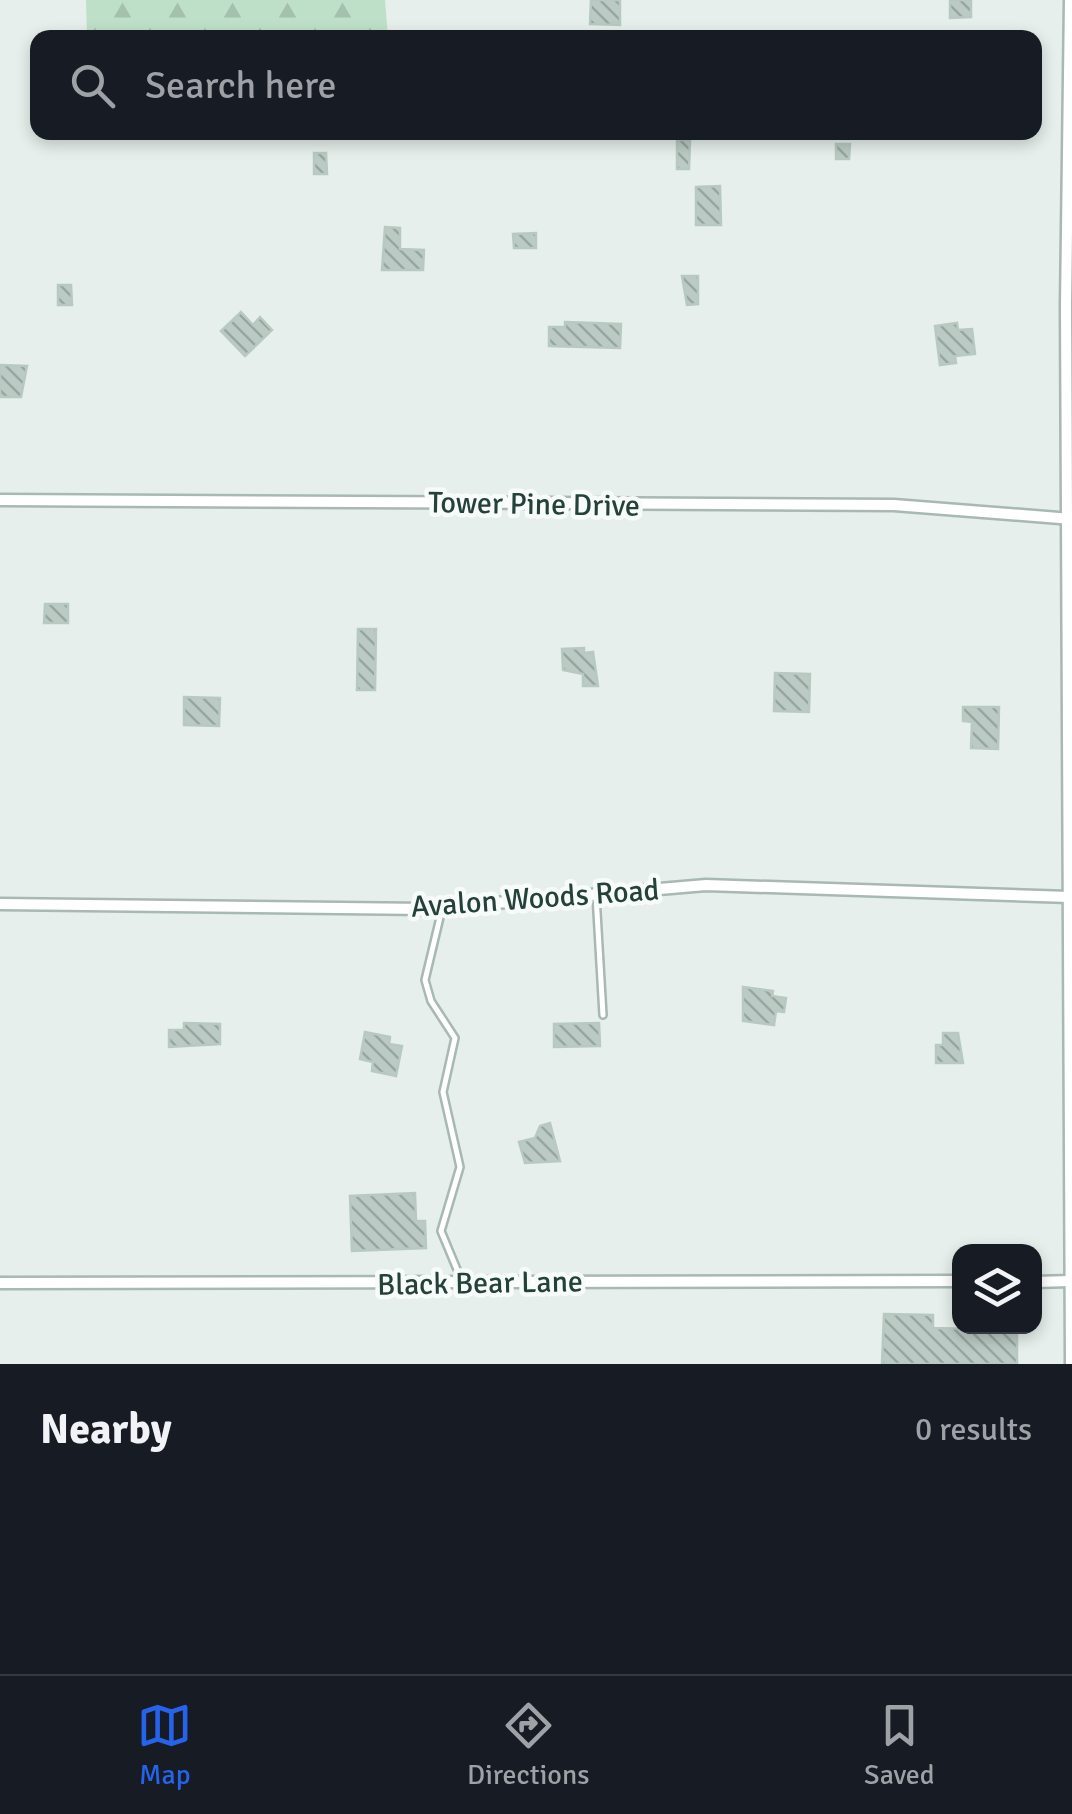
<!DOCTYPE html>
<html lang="en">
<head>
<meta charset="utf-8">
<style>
  :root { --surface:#171b24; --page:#20242c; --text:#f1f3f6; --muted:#9ea1a6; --line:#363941; --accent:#2563eb }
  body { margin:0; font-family:Signika,sans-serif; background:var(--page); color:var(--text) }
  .controls { position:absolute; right:30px; bottom:30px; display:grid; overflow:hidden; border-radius:20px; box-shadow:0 5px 15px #0003 }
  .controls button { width:90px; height:90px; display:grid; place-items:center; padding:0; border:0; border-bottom:2px solid var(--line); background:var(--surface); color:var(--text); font:50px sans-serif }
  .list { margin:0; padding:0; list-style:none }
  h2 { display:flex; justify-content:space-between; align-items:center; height:130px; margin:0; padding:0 40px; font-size:42px }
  h2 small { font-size:32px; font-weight:400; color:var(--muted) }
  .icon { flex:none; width:55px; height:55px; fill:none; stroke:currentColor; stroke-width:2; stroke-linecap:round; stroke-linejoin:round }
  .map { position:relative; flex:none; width:1072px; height:1364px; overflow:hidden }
  .search { position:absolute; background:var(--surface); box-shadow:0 5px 15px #0003; left:30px; right:30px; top:30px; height:110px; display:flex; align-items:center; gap:25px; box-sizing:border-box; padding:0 35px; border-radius:20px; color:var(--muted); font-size:38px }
  .sheet { height:310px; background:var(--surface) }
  nav { display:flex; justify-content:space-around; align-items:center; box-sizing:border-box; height:140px; border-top:2px solid var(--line); background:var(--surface); font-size:28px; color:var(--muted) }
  nav a { display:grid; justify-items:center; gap:5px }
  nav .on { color:var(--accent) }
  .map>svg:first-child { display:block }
  .forest { fill:url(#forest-firs) }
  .building { fill:url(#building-back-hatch); stroke:#b8c9c2; stroke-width:2.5 }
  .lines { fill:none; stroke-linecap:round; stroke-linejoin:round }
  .lane-casing { stroke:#a8b8b2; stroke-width:10 }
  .street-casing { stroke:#a8b8b2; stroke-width:15 }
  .lane { stroke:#fff; stroke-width:5 }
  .street { stroke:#fff; stroke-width:10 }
  .labels { text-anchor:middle; stroke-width:9; stroke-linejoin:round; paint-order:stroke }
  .street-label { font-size:30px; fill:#24423a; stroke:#f7fbf9 }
</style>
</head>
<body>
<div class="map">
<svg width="1072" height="1364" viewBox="0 0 1072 1364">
  <defs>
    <pattern id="forest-firs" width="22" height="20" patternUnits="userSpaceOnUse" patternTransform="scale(2.5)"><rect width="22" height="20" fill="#bfe0c8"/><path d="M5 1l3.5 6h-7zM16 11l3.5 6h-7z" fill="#a4c1ad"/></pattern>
    <pattern id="building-back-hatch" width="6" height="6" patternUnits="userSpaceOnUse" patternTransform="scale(2.5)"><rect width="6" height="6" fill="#bbcac4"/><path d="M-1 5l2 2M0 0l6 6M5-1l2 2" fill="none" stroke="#98a6a0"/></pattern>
  </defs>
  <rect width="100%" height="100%" fill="#e6efeb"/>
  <!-- forest -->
  <polygon class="forest" points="86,0 385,0 388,37 87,37"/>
  <!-- building -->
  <g class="building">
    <polygon points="591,0 620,0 620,25 590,24"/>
    <polygon points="950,0 971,0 971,17 950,18"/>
    <polygon points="677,140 690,140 689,169 677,169"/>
    <polygon points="836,144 850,144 849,159 836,159"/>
    <polygon points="314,153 326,153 327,174 314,174"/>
    <polygon points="720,186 721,225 696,225 696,187"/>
    <polygon points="385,227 400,228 400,249 424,250 423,270 382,270"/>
    <polygon points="536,233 536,248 514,248 513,234"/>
    <polygon points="682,276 698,276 698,304 687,305"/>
    <polygon points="58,285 71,285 72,305 58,305"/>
    <polygon points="241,312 253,325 260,317 272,330 245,356 221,331"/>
    <polygon points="565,322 621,324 620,348 549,346 549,327 565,327"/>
    <polygon points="957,323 958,330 972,329 975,354 955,356 956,363 940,365 935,326"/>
    <polygon points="0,365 27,366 21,397 0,397"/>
    <polygon points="45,604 68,604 68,623 44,623"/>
    <polygon points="358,629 376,629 375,690 357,690"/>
    <polygon points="584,648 584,653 593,652 598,686 583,686 583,674 563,670 562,649"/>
    <polygon points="775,673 810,674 809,712 774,711"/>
    <polygon points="184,697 220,698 219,726 184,725"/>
    <polygon points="963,707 999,707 998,749 971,748 972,722 963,721"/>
    <polygon points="743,987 773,991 772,996 786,998 784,1012 776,1011 774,1025 743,1021"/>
    <polygon points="184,1023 220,1024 220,1044 169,1047 169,1030 184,1030"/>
    <polygon points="599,1023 600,1046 554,1047 554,1024"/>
    <polygon points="365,1032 390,1037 389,1044 402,1046 396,1076 372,1071 373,1062 360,1059"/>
    <polygon points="943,1033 958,1033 963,1063 936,1063 936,1045 943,1045"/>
    <polygon points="550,1123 560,1161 525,1163 519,1142 535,1138 540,1126"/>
    <polygon points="415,1193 416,1221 425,1221 426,1248 352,1251 350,1196"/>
    <polygon points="884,1314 933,1315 933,1328 1017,1330 1017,1364 882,1364"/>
  </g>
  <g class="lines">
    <!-- lane casing -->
    <g class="lane-casing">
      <g id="lane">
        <polyline points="596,895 603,1015"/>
        <polyline points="442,909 425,980 431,1001 455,1038 443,1092 460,1167 441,1231 461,1279"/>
      </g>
    </g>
    <!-- street casing -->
    <g class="street-casing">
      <g id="street">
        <polyline points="1070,0 1066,306 1071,1364"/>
        <polyline points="0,500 894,505 1072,519"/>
        <polyline points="0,904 426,909 706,885 1069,897"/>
        <polyline points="1034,1282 1071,1281"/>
        <polyline points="0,1283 960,1281"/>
      </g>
    </g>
    <!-- lane -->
    <use href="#lane" class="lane"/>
    <!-- street -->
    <use href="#street" class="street"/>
  </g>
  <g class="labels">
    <!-- street labels -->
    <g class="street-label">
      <text transform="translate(534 504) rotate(1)" y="10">Tower Pine Drive</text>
      <text transform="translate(535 898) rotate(-4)" y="10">Avalon Woods Road</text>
      <text transform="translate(480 1283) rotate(-1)" y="10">Black Bear Lane</text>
    </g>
  </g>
</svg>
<div class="controls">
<button><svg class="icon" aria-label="layers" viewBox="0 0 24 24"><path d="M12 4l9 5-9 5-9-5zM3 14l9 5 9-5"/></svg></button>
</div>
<div class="search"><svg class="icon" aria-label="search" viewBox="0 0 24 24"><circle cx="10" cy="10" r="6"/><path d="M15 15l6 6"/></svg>Search here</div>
</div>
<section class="sheet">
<h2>Nearby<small>0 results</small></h2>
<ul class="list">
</ul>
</section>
<nav>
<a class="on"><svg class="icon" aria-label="map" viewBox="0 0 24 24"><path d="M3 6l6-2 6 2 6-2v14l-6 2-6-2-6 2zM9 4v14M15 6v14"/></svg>Map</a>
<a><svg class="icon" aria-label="directions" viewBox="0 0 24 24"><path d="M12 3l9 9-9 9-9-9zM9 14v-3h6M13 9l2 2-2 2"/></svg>Directions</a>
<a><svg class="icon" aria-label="saved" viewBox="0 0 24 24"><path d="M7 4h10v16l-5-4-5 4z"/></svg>Saved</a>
</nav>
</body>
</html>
